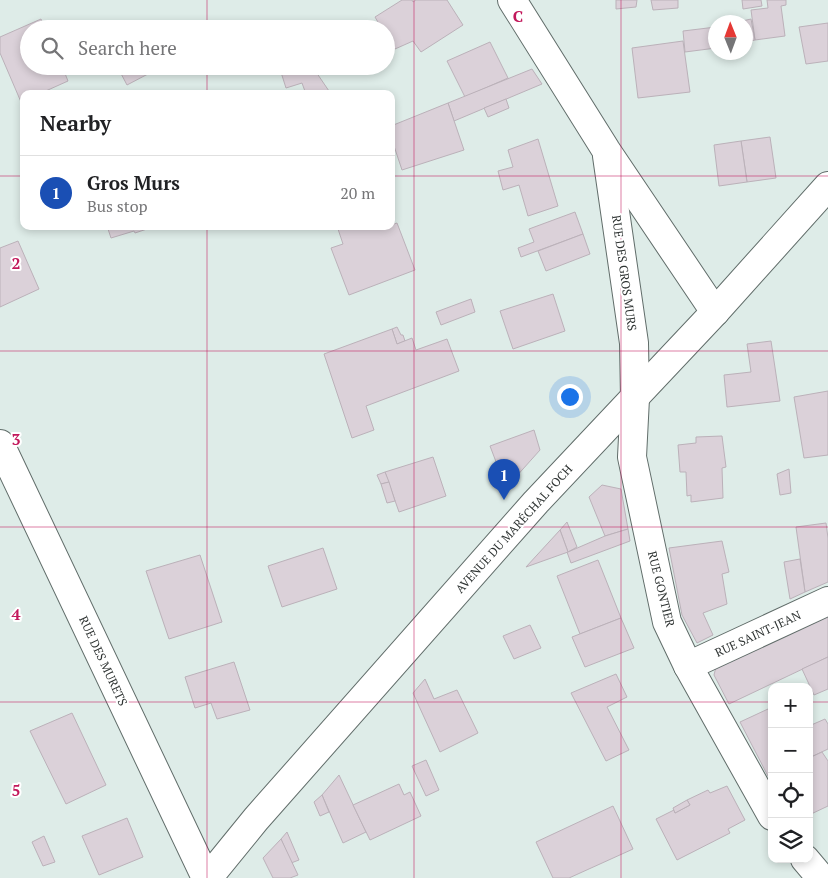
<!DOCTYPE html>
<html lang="en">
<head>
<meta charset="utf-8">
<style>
  :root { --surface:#fff; --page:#f2f2f2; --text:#202124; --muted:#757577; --line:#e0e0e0; --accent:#8f2083 }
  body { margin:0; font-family:"PT Serif",serif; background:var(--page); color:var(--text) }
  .controls { position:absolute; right:15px; bottom:15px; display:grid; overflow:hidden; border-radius:10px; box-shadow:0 2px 8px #0003 }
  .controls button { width:45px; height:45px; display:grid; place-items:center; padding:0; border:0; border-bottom:1px solid var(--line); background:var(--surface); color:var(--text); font:25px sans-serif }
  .compass { position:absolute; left:708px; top:15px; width:45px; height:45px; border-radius:50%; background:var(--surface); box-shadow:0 2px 8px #0003; rotate:359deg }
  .you { position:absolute; left:569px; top:396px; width:18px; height:18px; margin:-12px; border:4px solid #fff; border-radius:50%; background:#1a73e8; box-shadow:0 0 0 8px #1a73e833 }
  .badge { display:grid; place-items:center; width:32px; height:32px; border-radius:50%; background:var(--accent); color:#fff; font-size:16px; font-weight:700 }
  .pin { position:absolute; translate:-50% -41px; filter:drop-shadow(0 1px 2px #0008) }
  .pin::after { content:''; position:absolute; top:26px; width:18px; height:15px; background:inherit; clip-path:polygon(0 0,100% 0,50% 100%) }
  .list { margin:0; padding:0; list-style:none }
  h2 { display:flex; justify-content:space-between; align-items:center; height:65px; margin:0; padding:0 20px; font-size:21px }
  h2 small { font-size:16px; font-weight:400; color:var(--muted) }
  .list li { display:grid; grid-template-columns:32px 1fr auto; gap:15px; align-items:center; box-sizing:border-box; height:75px; padding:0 20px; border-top:1px solid var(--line) }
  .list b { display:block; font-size:19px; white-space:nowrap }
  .list p { margin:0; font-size:16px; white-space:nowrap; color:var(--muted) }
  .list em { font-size:16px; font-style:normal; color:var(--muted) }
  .icon { flex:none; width:28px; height:28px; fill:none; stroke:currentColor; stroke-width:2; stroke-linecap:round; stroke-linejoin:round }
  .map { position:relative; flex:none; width:828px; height:878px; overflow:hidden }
  .search { position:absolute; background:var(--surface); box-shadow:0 2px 8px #0003; left:20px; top:20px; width:375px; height:55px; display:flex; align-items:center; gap:12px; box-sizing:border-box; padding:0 18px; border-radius:28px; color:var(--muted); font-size:19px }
  .panel { position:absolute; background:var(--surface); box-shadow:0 2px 8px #0003; left:20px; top:90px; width:375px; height:140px; border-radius:10px }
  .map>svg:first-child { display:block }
  .building { fill:#dbd1d9; stroke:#bbb1b9 }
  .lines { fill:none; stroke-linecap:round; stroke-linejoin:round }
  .street-casing { stroke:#616d6a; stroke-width:30 }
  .secondary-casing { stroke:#616d6a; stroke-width:30 }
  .primary-casing { stroke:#616d6a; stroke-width:30 }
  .street { stroke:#fff; stroke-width:28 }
  .secondary { stroke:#fff; stroke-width:28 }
  .primary { stroke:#fff; stroke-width:28 }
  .grid { fill:none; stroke:#c2185b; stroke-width:1; stroke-opacity:0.55 }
  .labels { text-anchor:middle; stroke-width:4; stroke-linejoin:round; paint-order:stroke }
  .street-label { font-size:12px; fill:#2e3332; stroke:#fff }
  .grid-label { font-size:16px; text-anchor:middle; font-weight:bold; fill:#c2185b; stroke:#fff; stroke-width:4; stroke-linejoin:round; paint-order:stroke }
</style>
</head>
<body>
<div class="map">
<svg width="828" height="878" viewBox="0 0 828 878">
  <rect width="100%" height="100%" fill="#deece8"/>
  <!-- building -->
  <g class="building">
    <polygon points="402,0 412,0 413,2 416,0 447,0 463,25 421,52 413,41 395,49 386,35 386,29 382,29 375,17"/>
    <polygon points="616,0 637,0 636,7 616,9"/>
    <polygon points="651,0 678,0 678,8 653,10"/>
    <polygon points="742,0 761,0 762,6 743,9"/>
    <polygon points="767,0 786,0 786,5 781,6 785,36 755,40 751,10 768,8"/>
    <polygon points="41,19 45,29 29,29 29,66 62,66 68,81 39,94 24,94 24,100 21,102 0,53 0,37"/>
    <polygon points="751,19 755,40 746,42 746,22 738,22"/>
    <polygon points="828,23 828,61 806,64 799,27"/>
    <polygon points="716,27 716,48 685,52 683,31"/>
    <polygon points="683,41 690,92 638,98 632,48"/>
    <polygon points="490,42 508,78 465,97 447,61"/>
    <polygon points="117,66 142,66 146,75 127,85"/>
    <polygon points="142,66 157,66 158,69 146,75"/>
    <polygon points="279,66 312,66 331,94 306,94 302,83 286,88"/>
    <polygon points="532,69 542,84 454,121 448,103"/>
    <polygon points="506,99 509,108 488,117 484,108"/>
    <polygon points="448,103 464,150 402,170 391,137 391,126"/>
    <polygon points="770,137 776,178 747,182 741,141"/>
    <polygon points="538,139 558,206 528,216 519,185 503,190 498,171 513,167 508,150"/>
    <polygon points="741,141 747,182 719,186 714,145"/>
    <polygon points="575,212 583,234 521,257 518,248 534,242 529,229"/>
    <polygon points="397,223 415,270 349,295 331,248 343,244 337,226 384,226 385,228 391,226 391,225"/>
    <polygon points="107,226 156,226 135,233 134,231 111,238"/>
    <polygon points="583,234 590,254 546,271 538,251"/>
    <polygon points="18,241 39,289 0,307 0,248"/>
    <polygon points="553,294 565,331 513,349 500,311"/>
    <polygon points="471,299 475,312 441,325 436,312"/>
    <polygon points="397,327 401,335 403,335 405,341 397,344 392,329"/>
    <polygon points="392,329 397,344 412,338 416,350 447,339 459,371 366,406 374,430 352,438 324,354"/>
    <polygon points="771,341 780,401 727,407 724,375 751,372 747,344"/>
    <polygon points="828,391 828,455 804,458 794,397"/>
    <polygon points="534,430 540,450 506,488 490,446"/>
    <polygon points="722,436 726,467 722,468 723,498 691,502 691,495 687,496 686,472 680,472 678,445 696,443 696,437"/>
    <polygon points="433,457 446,496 399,512 385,472"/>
    <polygon points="789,469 791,493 780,495 777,474"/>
    <polygon points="385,472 389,482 381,484 377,475"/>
    <polygon points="389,482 395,501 387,503 381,484"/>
    <polygon points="602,485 621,489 628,529 605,536 589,497"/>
    <polygon points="567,522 577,547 568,552 560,530"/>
    <polygon points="826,523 828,538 828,582 805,592 796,527"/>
    <polygon points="628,529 630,541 571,563 567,552 568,552 605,536"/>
    <polygon points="560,530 568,552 526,567"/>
    <polygon points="722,541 729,572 722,574 727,604 703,613 713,635 697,643 682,615 669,548"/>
    <polygon points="323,548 337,589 282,607 268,566"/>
    <polygon points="200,555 222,622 169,639 146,571"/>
    <polygon points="800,559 805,592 790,599 784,562"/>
    <polygon points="598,560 621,618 580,634 557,576"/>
    <polygon points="828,616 828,657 729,704 714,675 716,667"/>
    <polygon points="621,618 634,648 585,667 572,637"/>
    <polygon points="530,625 541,648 514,659 503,636"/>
    <polygon points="828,657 828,689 814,695 802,669"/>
    <polygon points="234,662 250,710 217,719 211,703 195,708 185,677"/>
    <polygon points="616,674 627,697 607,707 629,750 606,761 571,693"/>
    <polygon points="425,679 434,699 457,690 478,733 440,752 413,693"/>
    <polygon points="768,709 772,717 772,777 769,778 740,722"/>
    <polygon points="72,713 106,785 66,804 30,731"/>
    <polygon points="825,719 828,724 828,749 809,758 809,726"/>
    <polygon points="822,752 828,761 828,806 809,815 809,758"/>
    <polygon points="426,760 439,790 426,796 412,766"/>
    <polygon points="339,775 366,832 343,843 322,795"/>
    <polygon points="399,784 404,795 410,792 421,816 370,840 353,805"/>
    <polygon points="727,786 745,820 728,829 730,833 677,860 656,819 674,810 675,813 690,805 687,800 708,790 710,793"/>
    <polygon points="322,795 329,812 320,816 314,802"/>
    <polygon points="687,800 690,805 675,813 673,808"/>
    <polygon points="613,806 633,849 569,878 553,878 536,842"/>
    <polygon points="127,818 143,857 99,875 82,836"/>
    <polygon points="287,832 299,860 291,863 281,839"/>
    <polygon points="44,836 55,862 43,866 32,842"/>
    <polygon points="281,839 298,875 290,878 273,878 263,858"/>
  </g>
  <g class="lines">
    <!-- street casing -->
    <g class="street-casing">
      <g id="street">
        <polyline points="512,0 606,150 715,312"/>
        <polyline points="607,156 634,343 635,398"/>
        <polyline points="0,444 206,878"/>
        <polyline points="688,666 828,601"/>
      </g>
    </g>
    <!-- secondary casing -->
    <g class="secondary-casing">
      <g id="secondary">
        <polyline points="635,398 632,457 667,622 688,666 772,816"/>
        <polyline points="805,859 821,878"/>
      </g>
    </g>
    <!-- primary casing -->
    <g class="primary-casing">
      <polyline id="primary" points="208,878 256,819 536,502 715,312 828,186"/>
    </g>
    <!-- street -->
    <use href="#street" class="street"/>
    <!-- secondary -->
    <use href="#secondary" class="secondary"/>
    <!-- primary -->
    <use href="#primary" class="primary"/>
  </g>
  <!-- grid -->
  <path class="grid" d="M 207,0 L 207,29M 414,0 L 414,878M 621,0 L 621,878M 207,66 L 207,94M 0,176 L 24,176M 391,176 L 828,176M 207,226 L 207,878M 0,351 L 828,351M 0,527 L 828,527M 0,702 L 772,702M 809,702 L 828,702"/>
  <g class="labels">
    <!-- street labels -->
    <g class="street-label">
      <text transform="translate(624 273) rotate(82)" y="4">RUE DES GROS MURS</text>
      <text transform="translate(514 529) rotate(-48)" y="4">AVENUE DU MARÉCHAL FOCH</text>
      <text transform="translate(661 589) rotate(76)" y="4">RUE GONTIER</text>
      <text transform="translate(758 634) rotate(-25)" y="4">RUE SAINT-JEAN</text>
      <text transform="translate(103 661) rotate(65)" y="4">RUE DES MURETS</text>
    </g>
  </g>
  <g class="grid-label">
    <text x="518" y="22">C</text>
    <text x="16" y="269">2</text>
    <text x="16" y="445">3</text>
    <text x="16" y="620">4</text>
    <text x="16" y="796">5</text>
  </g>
</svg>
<div class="controls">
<button>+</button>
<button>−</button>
<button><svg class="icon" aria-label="locate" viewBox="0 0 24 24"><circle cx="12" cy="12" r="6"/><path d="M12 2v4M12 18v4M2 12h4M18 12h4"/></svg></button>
<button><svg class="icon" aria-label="layers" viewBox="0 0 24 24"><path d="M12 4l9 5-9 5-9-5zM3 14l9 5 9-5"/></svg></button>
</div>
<svg class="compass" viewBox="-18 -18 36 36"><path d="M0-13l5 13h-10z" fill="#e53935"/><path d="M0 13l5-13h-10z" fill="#757577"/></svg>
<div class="you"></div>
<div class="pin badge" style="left:504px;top:500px;background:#1a4fb4">1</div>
<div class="search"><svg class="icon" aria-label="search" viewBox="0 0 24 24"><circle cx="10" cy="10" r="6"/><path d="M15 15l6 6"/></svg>Search here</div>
<section class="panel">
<h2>Nearby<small></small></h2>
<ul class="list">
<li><span class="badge" style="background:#1a4fb4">1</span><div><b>Gros Murs</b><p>Bus stop</p></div><em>20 m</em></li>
</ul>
</section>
</div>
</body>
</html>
